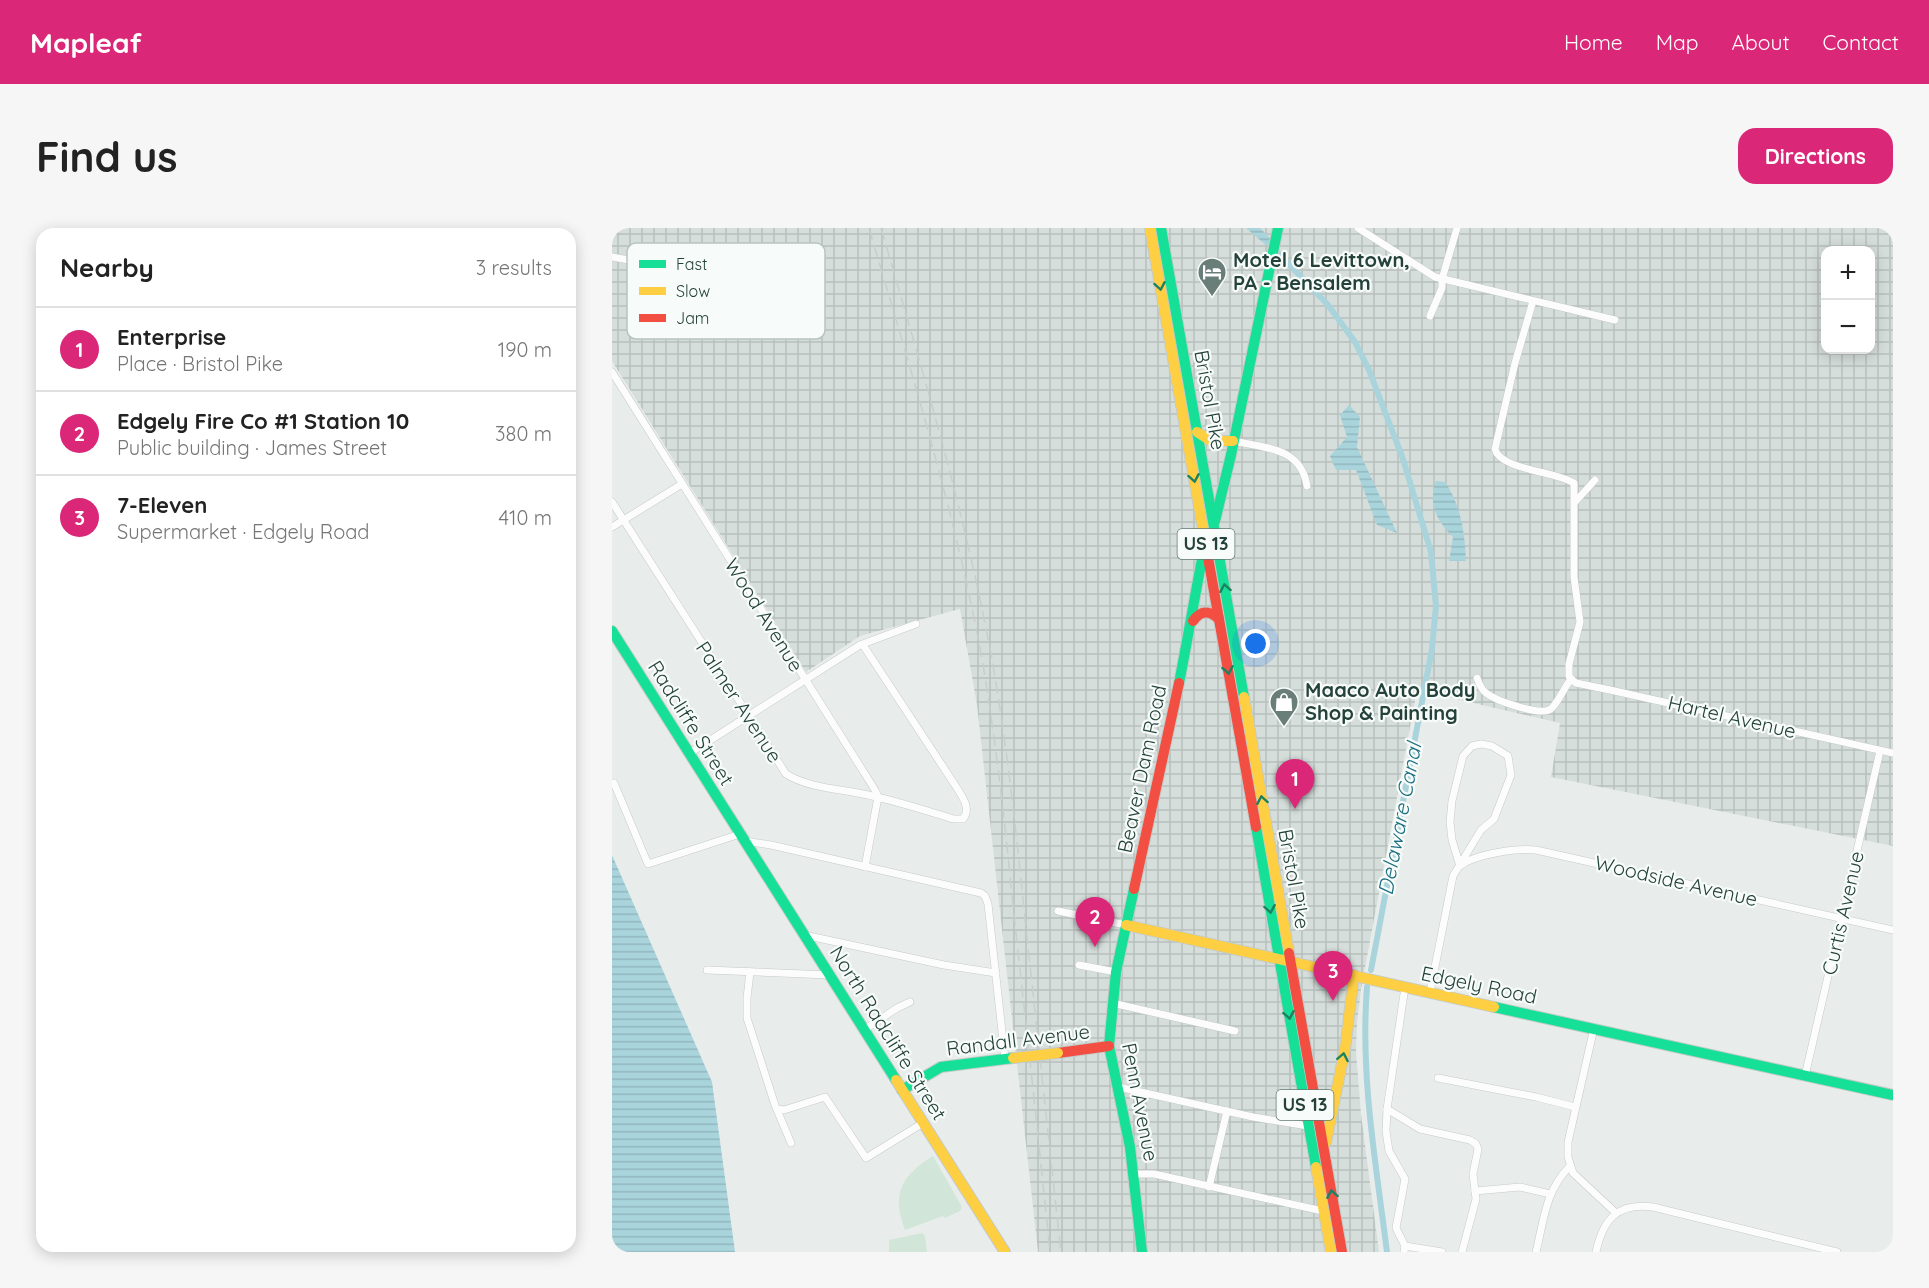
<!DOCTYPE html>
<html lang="en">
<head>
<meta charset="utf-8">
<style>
  :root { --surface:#fff; --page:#f6f6f6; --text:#222; --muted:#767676; --line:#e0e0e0; --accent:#db2777 }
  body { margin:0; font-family:Quicksand,sans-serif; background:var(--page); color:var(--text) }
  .controls { position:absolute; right:18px; top:18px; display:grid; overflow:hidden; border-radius:12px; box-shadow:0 3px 15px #0003 }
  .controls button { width:54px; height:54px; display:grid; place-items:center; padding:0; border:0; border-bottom:2px solid var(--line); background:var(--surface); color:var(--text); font:30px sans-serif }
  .you { position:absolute; left:644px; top:416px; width:21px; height:21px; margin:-15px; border:4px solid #fff; border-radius:50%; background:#1a73e8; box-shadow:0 0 0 9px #1a73e833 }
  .badge { display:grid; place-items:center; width:39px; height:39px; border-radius:50%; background:var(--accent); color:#fff; font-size:20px; font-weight:700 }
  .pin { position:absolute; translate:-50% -50px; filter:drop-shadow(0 2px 3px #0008) }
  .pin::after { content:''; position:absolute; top:32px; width:21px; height:18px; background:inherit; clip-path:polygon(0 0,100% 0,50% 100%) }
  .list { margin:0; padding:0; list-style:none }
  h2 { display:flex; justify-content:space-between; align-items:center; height:78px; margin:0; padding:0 24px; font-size:26px }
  h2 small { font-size:20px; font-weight:400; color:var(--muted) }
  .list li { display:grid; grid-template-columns:39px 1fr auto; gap:18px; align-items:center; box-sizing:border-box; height:84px; padding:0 24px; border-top:2px solid var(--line) }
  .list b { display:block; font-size:22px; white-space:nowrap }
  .list p { margin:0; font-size:20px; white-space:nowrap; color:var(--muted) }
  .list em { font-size:20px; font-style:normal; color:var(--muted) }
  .map { position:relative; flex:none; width:1281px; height:1024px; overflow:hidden; border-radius:18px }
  header { display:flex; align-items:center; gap:36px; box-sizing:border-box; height:84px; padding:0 30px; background:var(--accent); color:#fff }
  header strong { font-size:28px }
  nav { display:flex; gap:33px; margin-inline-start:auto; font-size:21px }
  .intro { display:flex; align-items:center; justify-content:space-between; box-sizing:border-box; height:144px; padding:0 36px }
  h1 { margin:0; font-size:42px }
  .button { padding:15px 27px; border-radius:18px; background:var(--accent); color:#fff; font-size:21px; font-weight:700 }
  main { display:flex; gap:36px; padding:0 36px }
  aside { flex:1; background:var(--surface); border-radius:18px; box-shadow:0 3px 15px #0003 }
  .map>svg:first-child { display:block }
  .industrial { fill:url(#industrial-grid); fill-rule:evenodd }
  .green { fill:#d1e6d8 }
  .water { fill:url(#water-rules) }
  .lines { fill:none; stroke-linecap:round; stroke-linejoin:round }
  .canal { stroke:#a9d4db; stroke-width:6 }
  .street-casing { stroke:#c5cac8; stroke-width:8 }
  .fast-casing { stroke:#c3cbc8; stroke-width:12 }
  .slow-casing { stroke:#c3cbc8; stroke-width:12 }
  .jam-casing { stroke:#c3cbc8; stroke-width:12 }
  .street { stroke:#fcfcfc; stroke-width:7 }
  .fast { stroke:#16e098; stroke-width:10 }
  .slow { stroke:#ffcf43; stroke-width:10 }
  .jam { stroke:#f24e42; stroke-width:10 }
  .rail { stroke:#c9cdcc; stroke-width:1.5; stroke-dasharray:12 6; stroke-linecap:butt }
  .slow-bridge-casing { stroke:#c3cbc8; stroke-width:12; stroke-linecap:butt }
  .slow-bridge { stroke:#ffcf43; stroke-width:10 }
  .oneway { stroke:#1e8160 }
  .labels { text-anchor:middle; stroke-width:4.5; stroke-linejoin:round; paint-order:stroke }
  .shield { fill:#f7fbf9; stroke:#637a73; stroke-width:1.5 }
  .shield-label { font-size:18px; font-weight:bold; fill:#24423a }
  .poi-label { font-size:20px; font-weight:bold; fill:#24423a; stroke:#f7fbf9; text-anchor:start }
  .street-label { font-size:20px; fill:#24423a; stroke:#f7fbf9 }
  .water-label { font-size:21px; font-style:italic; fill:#1c6f80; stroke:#f7fbf9 }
  .key { fill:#f7fbf9; stroke:#b8c4c0; stroke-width:1.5 }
  .key-label { font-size:16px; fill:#24423a }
</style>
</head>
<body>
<header>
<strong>Mapleaf</strong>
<nav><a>Home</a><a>Map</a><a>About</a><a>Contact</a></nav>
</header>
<div class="intro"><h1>Find us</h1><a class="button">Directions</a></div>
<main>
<aside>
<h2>Nearby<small>3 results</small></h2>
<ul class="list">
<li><span class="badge">1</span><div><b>Enterprise</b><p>Place · Bristol Pike</p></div><em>190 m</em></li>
<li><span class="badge">2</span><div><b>Edgely Fire Co #1 Station 10</b><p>Public building · James Street</p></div><em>380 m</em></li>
<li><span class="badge">3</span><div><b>7-Eleven</b><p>Supermarket · Edgely Road</p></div><em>410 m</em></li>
</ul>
</aside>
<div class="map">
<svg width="1281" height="1024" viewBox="0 0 1281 1024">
  <defs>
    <pattern id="industrial-grid" width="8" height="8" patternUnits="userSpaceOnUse" patternTransform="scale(1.5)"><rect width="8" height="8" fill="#d6dedb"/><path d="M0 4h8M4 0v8" fill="none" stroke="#b8c0bd"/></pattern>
    <pattern id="water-rules" width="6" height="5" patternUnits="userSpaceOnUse" patternTransform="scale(1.5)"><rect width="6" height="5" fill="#a9d4db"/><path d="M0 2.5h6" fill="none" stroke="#91b7bd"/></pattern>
  </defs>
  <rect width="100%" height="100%" fill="#e8edeb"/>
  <!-- industrial -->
  <path class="industrial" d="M 0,0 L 1281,0 L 1281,618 L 939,549 L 948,495 L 805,462 L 749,761 L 745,796 L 744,824 L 749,886 L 767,1024 L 426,1024 L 365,477 L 348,381 L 248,408 L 194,444 L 0,133 ZM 1214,22 L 1258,22 L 1258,122 L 1214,122 Z"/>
  <!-- green -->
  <g class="green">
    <path d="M 321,928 L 350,979 L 348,983 L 333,990 L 331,988 L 293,1002 C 279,965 290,947 321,928 Z"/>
    <polygon points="310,1005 313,1008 315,1024 277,1024 277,1012"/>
  </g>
  <!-- water -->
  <g class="water">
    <polygon points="634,0 648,0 658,10 656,19"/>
    <polygon points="737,177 748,189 745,219 785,305 765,297 744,242 724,242 718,228 735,209 728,187"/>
    <path d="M 824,253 L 833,254 C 849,277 853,306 854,333 L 837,333 L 841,309 C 824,292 816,276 824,253 Z"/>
    <polygon points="0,627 100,854 123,1024 0,1024"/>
  </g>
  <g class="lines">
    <!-- canal -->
    <g class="canal">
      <polyline points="667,26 716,77 743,114 757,142 776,192 790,228 819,324 824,378 820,421 759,742"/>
      <path d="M 755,759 C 748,848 764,936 775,1024"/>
    </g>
    <!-- street casing -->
    <g class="street-casing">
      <g id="street">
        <polyline points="746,0 823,49 1003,92"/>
        <polyline points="0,29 28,34"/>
        <path d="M 921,73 L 903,135 L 883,221 C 888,242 944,243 962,255 L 962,349 L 968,394 L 957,436 L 957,448 L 959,451"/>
        <polyline points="818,88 830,60 830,51 845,0"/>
        <polyline points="0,144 263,562 266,569 253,639"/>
        <path d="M 621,213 C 653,220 689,219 695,258"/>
        <path d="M 0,274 L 174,546 C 198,561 233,561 260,568 C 288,574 315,583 342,591 L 351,591 C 360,580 349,567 343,557 L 251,417"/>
        <polyline points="963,274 983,252"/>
        <polyline points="0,299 70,256"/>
        <path d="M 865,450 C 867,456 869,461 874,465 C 884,473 926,487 937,482 C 944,479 953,458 959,451"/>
        <polyline points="959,451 964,455 998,462 1281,525"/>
        <polyline points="78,525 248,417 304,396"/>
        <polyline points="2,555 36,636 128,606"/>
        <polyline points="133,613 159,617 369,665 373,668 376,676 393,831"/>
        <path d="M 848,638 C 863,626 905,620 924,622 L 1281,702"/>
        <polyline points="446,683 514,697"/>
        <polyline points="192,707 332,737 384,745"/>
        <polyline points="467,737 504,744"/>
        <polyline points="95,742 217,747"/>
        <polyline points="138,744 135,770 135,790 163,877 179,915"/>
        <polyline points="793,759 775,881 774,903 777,923 793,951 784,1000 793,1018"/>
        <polyline points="818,764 841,648 869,602 882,591 899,547 896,528 880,518 869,516 860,518 851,528 840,573 838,594 840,612 848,638"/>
        <polyline points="500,775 623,803"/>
        <polyline points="982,800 956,914 956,929 961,945 1004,985"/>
        <polyline points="252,802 285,780 298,774"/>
        <polyline points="1193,848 1268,523"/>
        <polyline points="826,850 924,869 963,879"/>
        <polyline points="506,859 641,889 696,898"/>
        <polyline points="165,881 172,882 213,869 254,930 311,895"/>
        <polyline points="775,881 808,901 858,912 864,916 866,921 861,946 864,971 850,1024"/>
        <polyline points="523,946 542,946 711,983"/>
        <polyline points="597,959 615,883"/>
        <polyline points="863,963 908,959 938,966"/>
        <polyline points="792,1024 793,1018 830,1024"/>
        <path d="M 924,1024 C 932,992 933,964 957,939"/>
        <path d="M 984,1024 C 991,992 1005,974 1041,979 L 1225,1024"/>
      </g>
    </g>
    <!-- fast casing -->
    <g class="fast-casing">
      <g id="fast">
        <polyline points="549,0 632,469"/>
        <polyline points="603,293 619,227 666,0"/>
        <polyline points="0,403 284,852"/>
        <path d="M 567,455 C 576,410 583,366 592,321"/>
        <polyline points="644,599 704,939"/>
        <polyline points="522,661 504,744 497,818 518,919 530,1024"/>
        <polyline points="882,779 1281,867"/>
        <polyline points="290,862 329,839 401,830"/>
      </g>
    </g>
    <!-- slow casing -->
    <g class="slow-casing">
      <g id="slow">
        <polyline points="538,0 592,307"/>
        <polyline points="585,204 599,213 621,213"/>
        <polyline points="632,469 677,725"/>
        <polyline points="514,697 882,779"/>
        <polyline points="284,852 393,1024"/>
        <polyline points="714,914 733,821 742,747"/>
        <polyline points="704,939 719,1024"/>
      </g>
    </g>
    <!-- jam casing -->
    <g class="jam-casing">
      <g id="jam">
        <polyline points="592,307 644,599"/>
        <path d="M 581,393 C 589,382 597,382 607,391"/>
        <polyline points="522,661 567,455"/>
        <polyline points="677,725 730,1024"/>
        <polyline points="446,825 497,818"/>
      </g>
    </g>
    <!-- street -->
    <use href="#street" class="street"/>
    <!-- fast -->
    <use href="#fast" class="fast"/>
    <!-- slow -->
    <use href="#slow" class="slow"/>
    <!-- jam -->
    <use href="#jam" class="jam"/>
    <!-- rail -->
    <g class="rail">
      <path d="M 257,0 C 299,143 343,284 370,431 C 385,518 394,607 403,696 C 415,805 427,915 438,1024"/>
      <path d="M 269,0 C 310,141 352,281 379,426 C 395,517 405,609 414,701 C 426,809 437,916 449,1024"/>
    </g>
    <!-- slow-bridge casing -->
    <g class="slow-bridge-casing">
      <polyline id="slow-bridge" points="401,830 446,825"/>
    </g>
    <!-- slow-bridge -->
    <use href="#slow-bridge" class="slow-bridge"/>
  </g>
  <!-- one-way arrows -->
  <defs><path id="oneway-chevron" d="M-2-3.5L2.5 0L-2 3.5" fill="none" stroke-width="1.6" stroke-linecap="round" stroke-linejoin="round" transform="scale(1.5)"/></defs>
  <g class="oneway">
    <use href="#oneway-chevron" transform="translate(548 58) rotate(80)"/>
    <use href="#oneway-chevron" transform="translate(582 250) rotate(80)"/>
    <use href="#oneway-chevron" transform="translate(613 360) rotate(-100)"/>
    <use href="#oneway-chevron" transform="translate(616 442) rotate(80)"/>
    <use href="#oneway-chevron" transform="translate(650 572) rotate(-100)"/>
    <use href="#oneway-chevron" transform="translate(658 681) rotate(80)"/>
    <use href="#oneway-chevron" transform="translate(677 787) rotate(80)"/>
    <use href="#oneway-chevron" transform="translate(731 829) rotate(-79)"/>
    <use href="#oneway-chevron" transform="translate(720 966) rotate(-100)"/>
  </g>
  <!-- icons -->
  <defs>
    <g id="hotel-pin" transform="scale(1.5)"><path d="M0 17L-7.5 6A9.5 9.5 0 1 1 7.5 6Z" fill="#697e78" stroke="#f7fbf9"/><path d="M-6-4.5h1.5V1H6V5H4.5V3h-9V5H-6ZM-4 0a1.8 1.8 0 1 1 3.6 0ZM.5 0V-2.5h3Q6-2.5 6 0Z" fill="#fff"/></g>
    <g id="shop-pin" transform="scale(1.5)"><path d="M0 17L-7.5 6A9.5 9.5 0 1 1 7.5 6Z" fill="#697e78" stroke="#f7fbf9"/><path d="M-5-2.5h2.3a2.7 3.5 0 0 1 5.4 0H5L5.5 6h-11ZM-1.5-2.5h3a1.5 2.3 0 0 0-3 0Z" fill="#fff"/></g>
  </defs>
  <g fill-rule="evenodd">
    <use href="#hotel-pin" x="600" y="44"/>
    <use href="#shop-pin" x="672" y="474"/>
  </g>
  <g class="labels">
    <!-- shield labels -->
    <g class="shield">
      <rect x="565.5" y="301" width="57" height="30" rx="4.5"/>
      <rect x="664.5" y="862" width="57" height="30" rx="4.5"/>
    </g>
    <g class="shield-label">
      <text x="594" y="322">US 13</text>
      <text x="693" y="883">US 13</text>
    </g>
    <!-- poi labels -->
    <g class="poi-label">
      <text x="621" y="39">Motel 6 Levittown,<tspan x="621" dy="23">PA - Bensalem</tspan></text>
      <text x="693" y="469">Maaco Auto Body<tspan x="693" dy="23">Shop &amp; Painting</tspan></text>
    </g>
    <!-- street labels -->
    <g class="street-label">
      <text transform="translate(598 172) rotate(80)" y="7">Bristol Pike</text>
      <text transform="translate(152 387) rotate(58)" y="7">Wood Avenue</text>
      <text transform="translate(127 474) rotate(57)" y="7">Palmer Avenue</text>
      <text transform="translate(1120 489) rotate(13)" y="7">Hartel Avenue</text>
      <text transform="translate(79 495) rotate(58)" y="7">Radcliffe Street</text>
      <text transform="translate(530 541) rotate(-78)" y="7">Beaver Dam Road</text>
      <text transform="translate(682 651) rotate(80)" y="7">Bristol Pike</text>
      <text transform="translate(1064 653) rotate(13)" y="7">Woodside Avenue</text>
      <text transform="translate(1231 685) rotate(-77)" y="7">Curtis Avenue</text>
      <text transform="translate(867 757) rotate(12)" y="7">Edgely Road</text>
      <text transform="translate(276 805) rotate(58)" y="7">North Radcliffe Street</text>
      <text transform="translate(406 812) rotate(-7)" y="7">Randall Avenue</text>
      <text transform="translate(528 874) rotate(79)" y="7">Penn Avenue</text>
    </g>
    <!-- water labels -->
    <g class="water-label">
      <text transform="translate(788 591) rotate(-79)" y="7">Delaware Canal</text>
    </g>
  </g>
  <!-- legend -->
  <rect x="15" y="15" width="198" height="96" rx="9" class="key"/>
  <rect x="27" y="32" width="27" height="8" fill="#16e098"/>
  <rect x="27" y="59" width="27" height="8" fill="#ffcf43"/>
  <rect x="27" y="86" width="27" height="8" fill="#f24e42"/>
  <g class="key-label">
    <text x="64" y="42">Fast</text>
    <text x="64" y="69">Slow</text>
    <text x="64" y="96">Jam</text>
  </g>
</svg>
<div class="controls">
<button>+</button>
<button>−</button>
</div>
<div class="you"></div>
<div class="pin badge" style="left:683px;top:581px">1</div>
<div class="pin badge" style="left:483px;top:719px">2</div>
<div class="pin badge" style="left:721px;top:773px">3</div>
</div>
</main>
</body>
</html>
